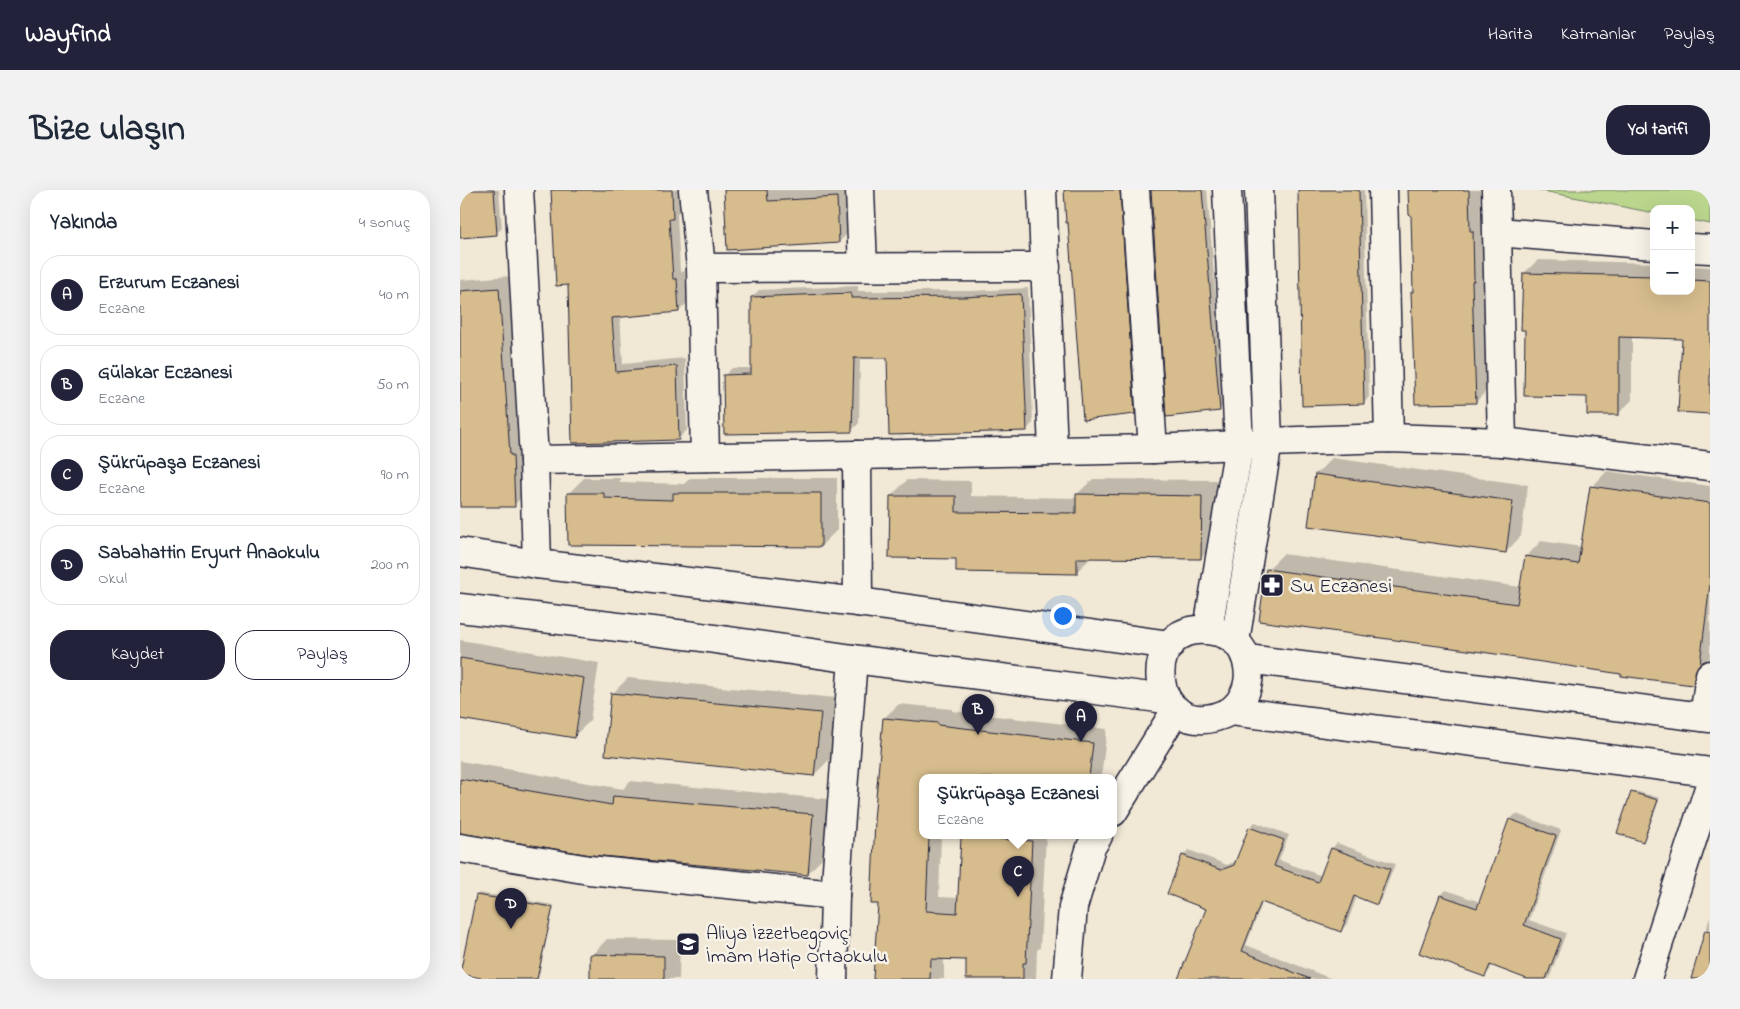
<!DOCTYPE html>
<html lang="tr">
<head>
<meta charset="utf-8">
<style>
  :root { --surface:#fff; --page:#f2f2f3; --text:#1f2937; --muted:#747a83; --line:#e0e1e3; --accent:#22223b }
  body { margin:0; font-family:"Indie Flower",sans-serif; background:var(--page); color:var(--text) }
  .controls { position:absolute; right:15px; top:15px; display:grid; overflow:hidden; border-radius:10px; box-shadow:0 5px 20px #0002 }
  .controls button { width:45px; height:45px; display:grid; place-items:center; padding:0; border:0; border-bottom:1px solid var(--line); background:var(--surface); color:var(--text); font:25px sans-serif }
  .you { position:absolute; left:602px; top:425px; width:18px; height:18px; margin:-12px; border:4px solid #fff; border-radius:50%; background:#1a73e8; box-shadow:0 0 0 8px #1a73e833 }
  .badge { display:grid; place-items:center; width:32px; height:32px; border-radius:50%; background:var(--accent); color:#fff; font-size:16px; font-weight:700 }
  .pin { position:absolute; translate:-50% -41px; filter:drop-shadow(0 1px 2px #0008) }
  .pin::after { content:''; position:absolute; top:26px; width:18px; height:15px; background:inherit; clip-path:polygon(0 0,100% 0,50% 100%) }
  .popup { position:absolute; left:459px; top:584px; width:198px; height:65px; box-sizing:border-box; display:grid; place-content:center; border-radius:10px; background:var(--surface); filter:drop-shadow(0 1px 4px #0005); font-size:16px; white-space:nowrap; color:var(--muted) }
  .popup b { font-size:19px; color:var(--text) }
  .popup::after { content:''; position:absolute; left:50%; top:100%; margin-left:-10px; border:10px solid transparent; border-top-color:var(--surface) }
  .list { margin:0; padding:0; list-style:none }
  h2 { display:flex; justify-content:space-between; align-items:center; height:65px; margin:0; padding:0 20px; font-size:21px }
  h2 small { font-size:16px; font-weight:400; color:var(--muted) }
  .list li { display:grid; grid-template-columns:32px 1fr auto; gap:15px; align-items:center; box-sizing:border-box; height:80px; margin:0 10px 10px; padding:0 10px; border:1px solid var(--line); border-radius:20px }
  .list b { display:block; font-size:19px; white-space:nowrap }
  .list p { margin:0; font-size:16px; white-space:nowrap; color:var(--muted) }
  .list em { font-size:16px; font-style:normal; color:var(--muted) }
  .actions { display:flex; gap:10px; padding:15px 20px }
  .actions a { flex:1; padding:11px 0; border:1px solid var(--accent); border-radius:20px; text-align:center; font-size:18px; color:var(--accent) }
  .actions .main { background:var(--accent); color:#fff }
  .map { position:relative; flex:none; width:1250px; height:789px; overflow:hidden; border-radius:20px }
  header { display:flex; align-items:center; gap:30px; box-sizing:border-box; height:70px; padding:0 25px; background:var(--accent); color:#fff }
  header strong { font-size:24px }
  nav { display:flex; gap:28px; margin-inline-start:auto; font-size:18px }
  .intro { display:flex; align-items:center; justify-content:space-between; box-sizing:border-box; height:120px; padding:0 30px }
  h1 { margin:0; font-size:35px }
  .button { padding:12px 22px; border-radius:20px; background:var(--accent); color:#fff; font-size:18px; font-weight:700 }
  main { display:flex; gap:30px; padding:0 30px }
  aside { flex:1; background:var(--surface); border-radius:20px; box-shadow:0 5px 20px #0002 }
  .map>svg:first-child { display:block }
  .green { fill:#bad68d; stroke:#6e7c64 }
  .shadow { fill:#0003 }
  .building { fill:#d7bd8d; stroke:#22223b }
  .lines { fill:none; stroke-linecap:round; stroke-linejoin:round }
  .minor-casing { stroke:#22223b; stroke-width:31 }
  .minor { stroke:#f7f3e8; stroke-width:28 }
  .labels { text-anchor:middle; stroke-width:5; stroke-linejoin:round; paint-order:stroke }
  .poi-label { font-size:20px; fill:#22223b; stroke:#f7f3e8; text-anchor:start }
</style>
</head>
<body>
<header>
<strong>Wayfind</strong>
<nav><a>Harita</a><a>Katmanlar</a><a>Paylaş</a></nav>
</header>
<div class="intro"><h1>Bize ulaşın</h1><a class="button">Yol tarifi</a></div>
<main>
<aside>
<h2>Yakında<small>4 sonuç</small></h2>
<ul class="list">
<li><span class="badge">A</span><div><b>Erzurum Eczanesi</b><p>Eczane</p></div><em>40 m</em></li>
<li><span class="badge">B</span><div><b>Gülakar Eczanesi</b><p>Eczane</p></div><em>50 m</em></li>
<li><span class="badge">C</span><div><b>Şükrüpaşa Eczanesi</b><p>Eczane</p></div><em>90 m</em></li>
<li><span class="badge">D</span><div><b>Sabahattin Eryurt Anaokulu</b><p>Okul</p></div><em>200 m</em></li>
</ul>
<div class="actions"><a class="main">Kaydet</a><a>Paylaş</a></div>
</aside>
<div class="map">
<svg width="1250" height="789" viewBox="0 0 1250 789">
  <rect width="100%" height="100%" fill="#f1e8d6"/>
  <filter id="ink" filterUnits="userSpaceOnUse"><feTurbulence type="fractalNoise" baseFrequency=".02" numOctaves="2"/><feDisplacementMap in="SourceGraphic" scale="10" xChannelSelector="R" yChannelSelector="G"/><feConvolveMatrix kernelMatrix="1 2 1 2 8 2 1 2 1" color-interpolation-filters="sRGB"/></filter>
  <g filter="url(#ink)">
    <!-- green -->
    <polygon class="green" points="1078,0 1250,0 1250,34 1231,30 1231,19 1194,19 1194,23"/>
    <!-- shadow -->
    <g class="shadow">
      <polygon points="0,0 39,0 42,38 36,44 0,47"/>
      <polygon points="92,0 220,0 221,20 217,24 220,82 225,81 227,113 219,121 160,126 163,174 225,168 227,240 218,249 113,252 109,94"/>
      <polygon points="265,0 388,0 390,41 379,52"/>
      <polygon points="606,0 665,0 680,217 674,223"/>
      <polygon points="692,0 747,0 765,215 759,220"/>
      <polygon points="839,0 904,0 909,207 904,213"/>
      <polygon points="949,0 1020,0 1021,31 1024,31 1025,79 1023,81 1027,200 1016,212 952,102 954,100 952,24"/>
      <polygon points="1078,70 1194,73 1194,101 1231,101 1231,76 1250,77 1250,223 1223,148 1172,146 1172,210 1158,224 1129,206 1066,139 1064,83"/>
      <polygon points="51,86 66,303 54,315 0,316 0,90"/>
      <polygon points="398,96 398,101 511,101 568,98 573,233 566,240 428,166 400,167 399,233 391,241 264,186 272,178 292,178 292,107 299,100"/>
      <polygon points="872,268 1068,295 1061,346 1046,362 856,284"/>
      <polygon points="1147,281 1250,296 1250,465 1248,478 1232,494 1051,465 807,380 823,364 1061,397 1066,367 1081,351 1122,357 1132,297"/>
      <polygon points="124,288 160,288 160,292 224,294 230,288 377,288 377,340 361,356 108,304"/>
      <polygon points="633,289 757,290 756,352 741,368 632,367 616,382 498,367 431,306 447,290 511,291 511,306 617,308 617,304"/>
      <polygon points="0,450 139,473 130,531 114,546 0,528"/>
      <polygon points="168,488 376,508 370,569 354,585 153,503"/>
      <polygon points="439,514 492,519 492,521 647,539 641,588 463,588 463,646 481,646 479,707 499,708 503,647 504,646 586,646 580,758 577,760 576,789 507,789 508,769 484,768 484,789 415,789 419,713 424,528"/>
      <polygon points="0,571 163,599 170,591 369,609 363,668 347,684 0,642"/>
      <polygon points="1175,601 1200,608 1185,648 1183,651 1172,603"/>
      <polygon points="1056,624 1101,640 1069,730 1106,743 1089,789 1071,789 1032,775 1030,780 1025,785 981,705 986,700 1020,712 1050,629"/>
      <polygon points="795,632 829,645 819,670 862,686 872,658 877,653 935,674 922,708 917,713 897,706 887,734 881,740 803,711 786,755 872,789 720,789 747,718 723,665 729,660 767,675 776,671 790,637"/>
      <polygon points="19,703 94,715 78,789 33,789 17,706"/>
      <polygon points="1250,726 1250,789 1233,789"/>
      <polygon points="147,749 220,750 219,789 131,789 132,765"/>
    </g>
    <!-- building -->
    <g class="building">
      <polygon points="0,0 34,0 37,45 0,48"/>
      <polygon points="91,0 212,0 213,29 209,29 213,89 217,89 219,122 152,128 156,182 217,176 219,250 112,253 108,95 96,96"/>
      <polygon points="264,0 307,0 308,11 377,7 379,53 267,60"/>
      <polygon points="604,0 660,0 675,224 623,230 608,33 606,33"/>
      <polygon points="691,0 742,0 760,221 706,227"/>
      <polygon points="838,0 899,0 904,214 842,216"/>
      <polygon points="948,0 1009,0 1010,41 1013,41 1014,91 1012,91 1016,213 955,214 951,102 953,102 951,25 949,25"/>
      <polygon points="1063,83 1194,86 1194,101 1231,101 1231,90 1250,91 1250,224 1218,222 1222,149 1159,147 1159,225 1127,225 1127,207 1064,206 1065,140 1061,140"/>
      <polygon points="39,98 50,265 53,265 55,317 0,317 0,101"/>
      <polygon points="391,103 391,108 503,107 561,104 567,241 429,245 427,168 394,168 392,242 264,244 263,185 291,184 291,107"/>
      <polygon points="855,284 1053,311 1046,363 848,336"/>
      <polygon points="1130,296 1250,313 1250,394 1240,474 1235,482 1233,495 1161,486 1161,484 1049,467 1050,466 799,431 806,379 1057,414 1065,366 1118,374"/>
      <polygon points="107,303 144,303 144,308 213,310 213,303 361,303 361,357 108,355"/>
      <polygon points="616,304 742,306 741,369 617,368 617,384 496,382 496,369 429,368 430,306 496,306 496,322 616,323"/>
      <polygon points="0,468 124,488 115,548 0,529"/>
      <polygon points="151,503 361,523 354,586 145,565"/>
      <polygon points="423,528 478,533 478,535 633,553 629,588 463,588 463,647 469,648 466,721 497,723 501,647 572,651 566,773 563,773 563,789 506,789 506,770 471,769 470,789 413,789 418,714 411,714 415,631 414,630"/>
      <polygon points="0,589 152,615 153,606 353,624 348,685 131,665 0,643"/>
      <polygon points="1171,602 1198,610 1183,652 1157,643"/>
      <polygon points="1049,629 1096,646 1064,735 1101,749 1086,789 1067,789 1030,775 1025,787 959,763 980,705 1017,718"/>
      <polygon points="789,637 824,650 814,676 858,692 871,658 930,679 917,715 894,706 881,742 801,712 782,761 850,789 718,789 746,719 707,704 722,665 761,680 774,675"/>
      <polygon points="16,705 93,717 77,789 26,789 0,784"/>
      <polygon points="1245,740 1250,741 1250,789 1231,789"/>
      <polygon points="130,764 204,766 204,789 130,789"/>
    </g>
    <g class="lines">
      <!-- minor casing -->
      <g class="minor-casing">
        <g id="minor">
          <polyline points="59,0 74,270 77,374"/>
          <polyline points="233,0 241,78 245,267"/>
          <polyline points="400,0 403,77"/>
          <polyline points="582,0 593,260"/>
          <polyline points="675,0 693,259"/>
          <polyline points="923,0 929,248"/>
          <polyline points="1036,0 1042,252"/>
          <polyline points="1038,42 1194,55"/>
          <polyline points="1231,58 1250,59"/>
          <polyline points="241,78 586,77"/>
          <polyline points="397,265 398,412"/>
          <polyline points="74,270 397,265 693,259 779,255 808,252 929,248 1042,252 1250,276"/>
          <polyline points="0,362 77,374 398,412 710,455"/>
          <polyline points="0,418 234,446 393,469 706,509"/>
          <polyline points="748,439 779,255 767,0"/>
          <polyline points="775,451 808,252 799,0"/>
          <polyline points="787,469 1250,528"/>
          <path d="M 771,521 C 774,518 779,514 781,510 C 797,486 787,449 758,442 C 674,420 685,564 771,521 L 1250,582"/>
          <polyline points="1244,527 1250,485"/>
          <polyline points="653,622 716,520"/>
          <polyline points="0,658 129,680 375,705"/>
          <polyline points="373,789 375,705 393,469"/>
          <polyline points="607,789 613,717 631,657 638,646"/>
          <polyline points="1187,789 1250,595"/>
        </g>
      </g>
      <!-- minor -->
      <use href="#minor" class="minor"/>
    </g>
  </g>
  <!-- icons -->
  <defs>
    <g id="pharmacy-square" transform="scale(1.25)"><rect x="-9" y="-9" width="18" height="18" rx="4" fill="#22223b" stroke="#f7f3e8"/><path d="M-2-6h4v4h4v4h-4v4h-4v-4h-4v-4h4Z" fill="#fff"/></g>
    <g id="school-square" transform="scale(1.25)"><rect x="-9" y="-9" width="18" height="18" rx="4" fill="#22223b" stroke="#f7f3e8"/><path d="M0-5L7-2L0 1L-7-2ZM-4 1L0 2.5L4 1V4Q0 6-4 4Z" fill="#fff"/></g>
  </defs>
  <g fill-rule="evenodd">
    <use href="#pharmacy-square" x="812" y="395"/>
    <use href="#school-square" x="228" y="754"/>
  </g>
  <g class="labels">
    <!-- poi labels -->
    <g class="poi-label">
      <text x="830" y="402">Su Eczanesi</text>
      <text x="246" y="749">Aliya İzzetbegoviç<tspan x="246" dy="23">İmam Hatip Ortaokulu</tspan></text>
    </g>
  </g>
</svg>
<div class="controls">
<button>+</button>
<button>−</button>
</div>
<div class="you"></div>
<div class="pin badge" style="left:621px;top:552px">A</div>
<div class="pin badge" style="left:518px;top:545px">B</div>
<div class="pin badge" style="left:558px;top:707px">C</div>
<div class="popup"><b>Şükrüpaşa Eczanesi</b>Eczane</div>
<div class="pin badge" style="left:51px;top:739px">D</div>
</div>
</main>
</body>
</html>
